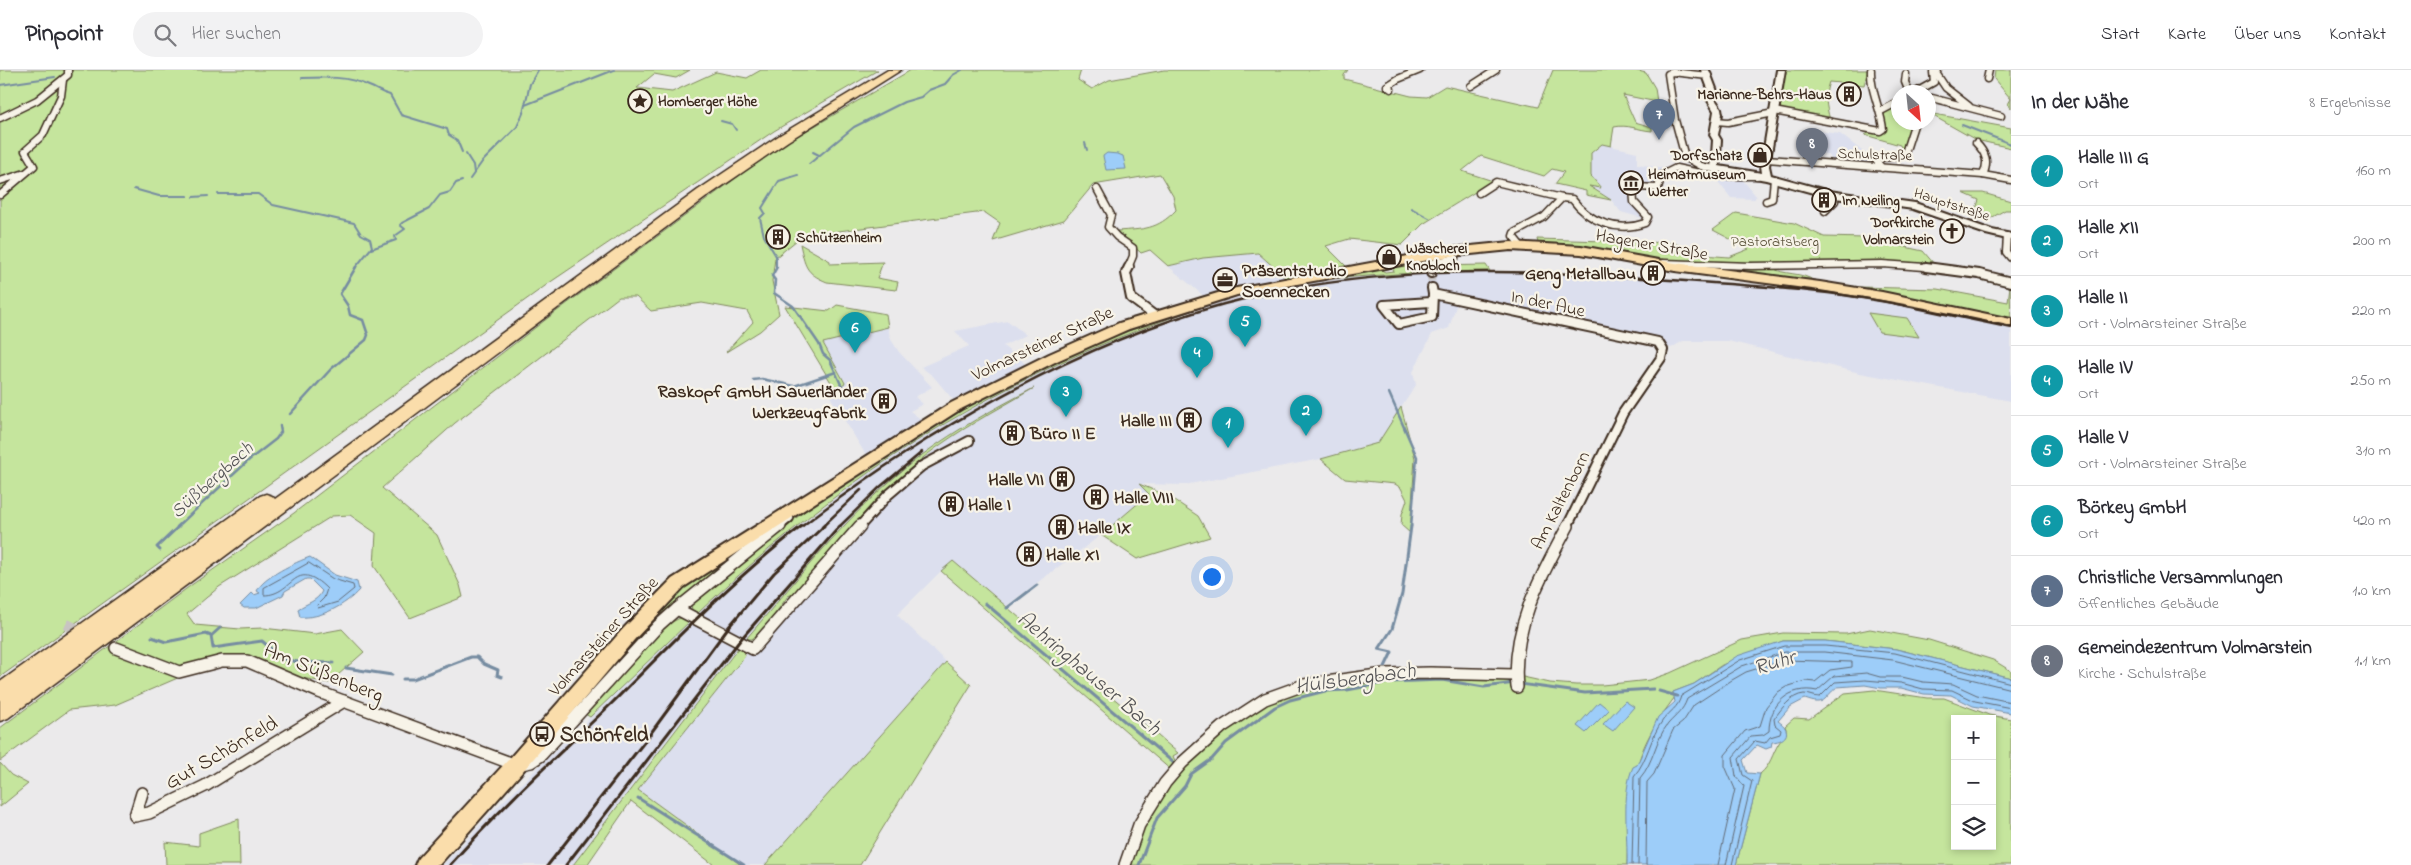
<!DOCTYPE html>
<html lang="de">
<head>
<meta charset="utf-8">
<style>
  :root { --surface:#fff; --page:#f2f2f3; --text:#2b2b33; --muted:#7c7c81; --line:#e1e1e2; --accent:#1a73e8 }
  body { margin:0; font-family:"Indie Flower",sans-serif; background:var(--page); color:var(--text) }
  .controls { position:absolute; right:15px; bottom:15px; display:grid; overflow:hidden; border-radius:0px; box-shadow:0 2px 8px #0003 }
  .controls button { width:45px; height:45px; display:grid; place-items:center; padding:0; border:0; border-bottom:1px solid var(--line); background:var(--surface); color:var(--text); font:25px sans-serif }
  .compass { position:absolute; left:1891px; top:15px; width:45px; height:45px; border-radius:50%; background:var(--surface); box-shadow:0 2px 8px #0003; rotate:153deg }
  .you { position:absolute; left:1211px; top:506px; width:18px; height:18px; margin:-12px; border:4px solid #fff; border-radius:50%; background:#1a73e8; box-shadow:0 0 0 8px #1a73e833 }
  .badge { display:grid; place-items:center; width:32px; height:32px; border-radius:50%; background:var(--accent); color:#fff; font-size:16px; font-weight:700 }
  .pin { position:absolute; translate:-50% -41px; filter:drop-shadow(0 1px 2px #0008) }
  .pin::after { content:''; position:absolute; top:26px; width:18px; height:15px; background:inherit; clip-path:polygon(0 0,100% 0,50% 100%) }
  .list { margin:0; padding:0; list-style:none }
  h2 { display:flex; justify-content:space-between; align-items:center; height:65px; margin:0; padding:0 20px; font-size:21px }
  h2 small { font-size:16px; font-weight:400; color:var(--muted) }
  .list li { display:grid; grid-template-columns:32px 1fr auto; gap:15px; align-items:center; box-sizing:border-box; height:70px; padding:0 20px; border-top:1px solid var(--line) }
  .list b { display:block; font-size:19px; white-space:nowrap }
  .list p { margin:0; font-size:16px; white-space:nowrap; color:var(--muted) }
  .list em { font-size:16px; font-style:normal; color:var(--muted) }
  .icon { flex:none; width:28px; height:28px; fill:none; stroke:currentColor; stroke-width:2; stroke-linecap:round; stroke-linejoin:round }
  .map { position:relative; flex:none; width:2011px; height:795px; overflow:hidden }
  header { display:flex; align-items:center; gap:30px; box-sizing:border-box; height:70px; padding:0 25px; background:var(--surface); border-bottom:1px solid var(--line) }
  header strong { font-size:24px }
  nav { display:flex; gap:28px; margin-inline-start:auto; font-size:18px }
  .search { width:350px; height:45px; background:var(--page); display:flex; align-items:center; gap:12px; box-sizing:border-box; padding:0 18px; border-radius:28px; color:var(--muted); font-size:19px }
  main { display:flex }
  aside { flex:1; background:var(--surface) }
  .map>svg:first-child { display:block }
  .built { fill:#dcdfee }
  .green { fill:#c5e59d; stroke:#80885e; fill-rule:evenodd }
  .water { fill:#9dcdf9; stroke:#768ca1 }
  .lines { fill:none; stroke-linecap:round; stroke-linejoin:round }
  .shore { stroke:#626b76; stroke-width:1 }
  .stream-far2 { stroke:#768ca1; stroke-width:2 }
  .stream-far1 { stroke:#768ca1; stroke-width:2.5 }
  .stream { stroke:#768ca1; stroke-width:3 }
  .street-tunnel-far1 { stroke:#c8c4c2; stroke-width:8; stroke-dasharray:8 4; stroke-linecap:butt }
  .street-tunnel { stroke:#c8c4c2; stroke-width:11; stroke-dasharray:11 5; stroke-linecap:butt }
  .street-far2-casing { stroke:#3b2a1e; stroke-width:9 }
  .street-far1-casing { stroke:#3b2a1e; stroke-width:12 }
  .street-casing { stroke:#3b2a1e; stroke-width:14 }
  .secondary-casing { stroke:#3b2a1e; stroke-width:4 }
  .primary-casing { stroke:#3b2a1e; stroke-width:4 }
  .highway-casing { stroke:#3b2a1e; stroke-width:3 }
  .street-far2 { stroke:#f7f3e8; stroke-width:6 }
  .street-far1 { stroke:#f7f3e8; stroke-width:8 }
  .street { stroke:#f7f3e8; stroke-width:11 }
  .secondary { fill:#f7f3e8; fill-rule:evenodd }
  .primary { fill:#faddab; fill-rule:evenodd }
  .highway { fill:#faddab; fill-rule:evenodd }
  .rail-far1 { stroke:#3b2a1e; stroke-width:2.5 }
  .rail { stroke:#3b2a1e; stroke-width:3 }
  .labels { text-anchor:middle; stroke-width:4.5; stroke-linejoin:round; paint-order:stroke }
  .far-poi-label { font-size:15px; font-weight:bold; fill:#3b2a1e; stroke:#f7f3e8; text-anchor:start }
  .far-street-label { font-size:15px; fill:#3b2a1e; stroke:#f7f3e8 }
  .far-park-label { font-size:15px; fill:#574f37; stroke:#f7f3e8 }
  .street-label { font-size:18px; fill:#3b2a1e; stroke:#f7f3e8 }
  .poi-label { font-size:18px; font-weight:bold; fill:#3b2a1e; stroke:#f7f3e8; text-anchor:start }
  .water-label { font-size:19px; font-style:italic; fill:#545355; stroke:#f7f3e8 }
  .near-street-label { font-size:21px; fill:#3b2a1e; stroke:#f7f3e8 }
  .near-poi-label { font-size:21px; font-weight:bold; fill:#3b2a1e; stroke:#f7f3e8; text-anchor:start }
  .near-water-label { font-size:22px; font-style:italic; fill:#545355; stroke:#f7f3e8 }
</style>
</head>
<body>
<header>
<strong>Pinpoint</strong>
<div class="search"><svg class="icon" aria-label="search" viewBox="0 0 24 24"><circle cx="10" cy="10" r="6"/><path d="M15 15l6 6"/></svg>Hier suchen</div>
<nav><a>Start</a><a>Karte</a><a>Über uns</a><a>Kontakt</a></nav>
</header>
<main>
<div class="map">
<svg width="2011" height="795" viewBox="0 0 2011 795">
  <rect width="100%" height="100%" fill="#ebeaeb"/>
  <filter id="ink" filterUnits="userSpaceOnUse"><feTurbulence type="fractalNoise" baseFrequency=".02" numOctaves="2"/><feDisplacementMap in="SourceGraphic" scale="10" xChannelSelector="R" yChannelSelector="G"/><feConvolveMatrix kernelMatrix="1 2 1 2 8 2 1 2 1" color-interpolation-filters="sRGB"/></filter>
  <g filter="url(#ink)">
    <!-- built -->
    <g class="built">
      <polygon points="1817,61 1840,64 1867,85 1873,95 1835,93 1827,84 1816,83 1805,69 1815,70 1813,65 1819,65"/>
      <polygon points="1602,74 1637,82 1637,94 1668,99 1656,118 1631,119 1646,149 1621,142 1611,130 1588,115 1601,118 1591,107 1591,83"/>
      <polygon points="1715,108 1741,108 1757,127 1755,127 1755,129 1731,128"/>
      <polygon points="1258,183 1286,208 1205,227 1168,196 1203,188"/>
      <polygon points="1490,201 1611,204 1787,217 1877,229 2011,256 2011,331 1860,303 1728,271 1683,271 1671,278 1658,272 1464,234 1456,236 1449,258 1432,264 1413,302 1416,315 1378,373 1321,389 1184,415 1140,414 1149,424 1101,465 1006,536 953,492 941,501 897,545 946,592 765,795 741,795 638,720 745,586 883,425 924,388 950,368 1023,324 948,367 889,413 822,481 746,569 698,543 771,477 897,381 1002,320 1099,275 1227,230 1298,215 1364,206 1427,202"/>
      <polygon points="1008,251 1026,265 1003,276 1028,296 955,332 933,306 921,297 969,276 955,261"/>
      <polygon points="888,257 890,268 899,282 932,317 915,327 923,334 910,341 927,354 869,390 828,323 845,313 823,273"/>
      <polygon points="690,551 739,577 573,795 443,795 494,740"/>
    </g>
    <!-- green -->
    <g class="green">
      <polygon points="0,0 690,0 676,8 654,4 637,18 672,22 716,2 747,8 761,0 878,0 774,61 552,211 0,607"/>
      <path d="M 911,0 L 1081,0 L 1078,10 L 1092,19 L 1109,10 L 1164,0 L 1348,0 L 1344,5 L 1344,9 L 1411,26 L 1427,27 L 1445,16 L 1538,37 L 1553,0 L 1634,0 L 1646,3 L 1655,18 L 1657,32 L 1623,25 L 1635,52 L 1652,57 L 1652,61 C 1638,60 1628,54 1614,57 L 1611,76 L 1602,74 L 1591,83 L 1591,106 L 1601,118 L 1589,116 L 1611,130 L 1586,125 L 1586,121 L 1555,114 L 1564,102 L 1552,99 L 1544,106 L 1481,86 L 1462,101 L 1493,111 L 1423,154 L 1402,175 L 1349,169 L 1326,176 L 1348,198 L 1355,197 L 1286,208 L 1258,183 L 1203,188 L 1168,196 L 1150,180 L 1141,183 L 1117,161 C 1144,159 1157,160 1176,140 L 1173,126 L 1160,104 L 1093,115 L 1064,150 L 993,171 L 1000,153 L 984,142 L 831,162 L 797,170 L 775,188 L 772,211 L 779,244 L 760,261 L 726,282 L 753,252 L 747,241 L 702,233 L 651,241 L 636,227 L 619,227 L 455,353 L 382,418 L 437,465 L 460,515 L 463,527 L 410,548 L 374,496 L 376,463 L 350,445 L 332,446 L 219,517 L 187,544 L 195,555 L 240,559 L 263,558 L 315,564 L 342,559 L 364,582 L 329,613 L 297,607 L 249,588 L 231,585 L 115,635 L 69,640 L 0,691 L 0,658 L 190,516 L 294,443 L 553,244 L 775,79 Z"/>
      <path d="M 1784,0 L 1868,0 L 1864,15 L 1829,12 C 1824,26 1826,35 1830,50 L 1779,40 Z"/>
      <polygon points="1995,0 2011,0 2011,38 2008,34 2011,29 1994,9"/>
      <polygon points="1898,33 1898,52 1913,53 1903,82 1886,86 1885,84 1901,78 1900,75 1865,65 1872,61 1883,62 1883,42"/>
      <polygon points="1928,43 2011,58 2011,78 1976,70"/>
      <polygon points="1963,123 1983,123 2011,131 2011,140 2005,140 1991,148 1974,145 1979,130"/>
      <polygon points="1736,143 1794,153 1824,167 1865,168 1923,181 1935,195 1866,191 1745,193 1648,189 1590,178 1538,173 1537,169 1674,173 1703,185 1729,187 1749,179 1713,160"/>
      <path d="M 800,174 L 830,191 L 830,194 L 883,192 L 877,208 L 898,212 L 896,220 L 827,212 C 805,203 805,196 800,174 Z"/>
      <polygon points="1429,188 1431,190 1427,192 1427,202 1324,209 1380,199 1385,202 1394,201 1392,197"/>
      <polygon points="1486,195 1490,201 1434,202 1433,196"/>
      <path d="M 1683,195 L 1773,198 C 1781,205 1804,202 1814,211 L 1859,217 L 1938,219 L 2008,232 L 2010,216 L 2011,252 Z"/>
      <polygon points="837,235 886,244 888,257 823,273 845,313 835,319 785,236 829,241"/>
      <path d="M 1196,237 L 1197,239 C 1006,302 843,404 698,543 L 692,540 L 691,534 C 735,498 778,461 823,427 C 844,411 868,398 890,384 C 988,321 1085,273 1196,237 Z"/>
      <polygon points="1868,243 1907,248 1919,267 1879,262"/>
      <path d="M 1034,318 C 997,340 958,360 924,387 C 875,426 835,477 793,524 L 788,526 L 759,566 L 752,569 L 746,569 C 801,505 854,436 922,385 C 957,359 995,338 1034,318 Z"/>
      <polygon points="1401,337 1415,388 1410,463 1401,455 1402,444 1407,430 1401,418 1395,414 1345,409 1321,389 1378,373"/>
      <polygon points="1139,414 1168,426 1198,446 1210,467 1137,489 1101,465 1149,424"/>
      <polygon points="737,481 739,483 578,637 574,636 632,568 680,519"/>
      <polygon points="953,491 1178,683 1173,686 1176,693 1172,701 941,501"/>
      <polygon points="680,548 690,551 590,647 585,644 668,554"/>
      <path d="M 1870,559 L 1929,570 L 1993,590 L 2011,601 L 2011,608 L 1896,579 L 1825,571 L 1783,571 L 1722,595 L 1694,614 L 1673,622 L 1675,627 C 1663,643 1652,658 1644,677 C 1629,713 1628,757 1627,795 L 1125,795 L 1146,742 L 1214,663 L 1289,619 L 1349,610 L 1506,603 L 1509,613 L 1513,612 L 1514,605 L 1550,613 L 1576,615 L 1602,615 L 1650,610 L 1670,603 L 1742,570 L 1783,563 L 1846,564 Z"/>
      <polygon points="739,577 744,581 745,586 638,720 741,795 714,795 631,731 587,795 573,795"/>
      <polygon points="946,592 971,615 860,795 765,795"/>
      <path d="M 1874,620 L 1927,628 L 1944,628 L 1989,645 L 2011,649 L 2011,795 L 1736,795 L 1760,704 C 1771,695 1772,684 1779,673 C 1783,666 1789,665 1785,656 L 1794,648 L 1809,649 L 1845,623 ZM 1955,649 L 1992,649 L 1992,776 L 1955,776 Z"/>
      <polygon points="0,693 11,705 28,714 0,737"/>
      <polygon points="239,749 240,795 166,795 165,772 199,776 199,763"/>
    </g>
    <!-- water -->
    <g class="water">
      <polygon points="1107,83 1118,84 1123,86 1126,99 1106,100 1103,86"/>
      <path d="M 310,487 L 335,505 L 357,512 L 359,520 C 346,535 320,549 300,547 L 298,539 C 307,533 318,531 322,521 L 310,509 L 306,509 L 285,521 L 283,525 L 256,538 L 244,538 L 240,535 L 252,523 L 254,525 L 260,523 L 257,521 C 263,507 296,492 310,487 Z"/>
      <path d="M 1783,571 L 1825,571 L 1896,579 L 2011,608 L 2011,643 L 1973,636 L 1951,625 L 1924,624 L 1901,618 L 1881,618 L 1865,615 L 1837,617 C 1823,628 1826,637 1805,629 L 1790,637 L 1778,651 C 1792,660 1788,671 1772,672 L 1771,677 L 1766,679 L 1757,675 L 1743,690 L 1747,703 L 1760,704 L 1736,795 L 1627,795 C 1628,766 1621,723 1633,697 L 1637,695 L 1658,647 L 1675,632 L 1673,622 L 1694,614 L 1737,586 Z"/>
      <polygon points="1625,631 1634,637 1613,661 1603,654"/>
      <polygon points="1599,632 1609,640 1586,663 1577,656"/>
    </g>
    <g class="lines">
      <!-- shore -->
      <g class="shore">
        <path d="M 309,493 L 333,509 L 353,515 L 354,519 L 338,532 L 318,538 L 317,535 L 324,528 L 327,519 C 294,486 294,525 264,525 L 264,518 Z"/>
        <path d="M 1632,795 L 1634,706 C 1648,690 1650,667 1663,650 C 1670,641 1678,638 1681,626 L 1740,590 L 1784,576 L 1825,576 L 1895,583 L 2011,613"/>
        <path d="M 1638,795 L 1640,708 C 1654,692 1655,670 1668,654 C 1676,645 1683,641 1687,629 L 1742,596 L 1785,582 L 1824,582 L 1893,590 L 2011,619"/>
        <polyline points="1646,795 1647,712 1654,704 1673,660 1683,652 1694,635 1732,610 1746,602 1785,590 1852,592 1852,597 1830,600 1815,612 1805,611 1786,617 1778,622 1766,637 1760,656 1745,661 1725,685 1725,696 1735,719 1718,795"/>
        <path d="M 1726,795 L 1744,716 L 1736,706 L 1733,687 L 1751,666 L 1763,665 L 1769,661 C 1769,634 1790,615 1817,621 L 1834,606 L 1866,603 L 1880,607 L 1902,607 L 1923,612 L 1953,614 L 1977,625 L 2011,632"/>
        <path d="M 1732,795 L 1752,711 L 1743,705 L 1739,689 L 1755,671 L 1765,673 L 1770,667 L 1780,664 L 1781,660 L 1775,655 L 1774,649 C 1781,639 1791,625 1804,624 C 1810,624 1814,627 1820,627 L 1835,612 L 1865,610 L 1901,613 L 1923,619 L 1952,620 L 1975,631 L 2011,638"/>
      </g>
      <!-- stream-far2 -->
      <g class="stream-far2">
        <path d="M 302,8 C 325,7 348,6 369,16 C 377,19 381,23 390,25 L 401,45 L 447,59 L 449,65 L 457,70 L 462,82"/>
        <polyline points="0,15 55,7"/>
        <polyline points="525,35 614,0"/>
        <polyline points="721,51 732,54 736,60"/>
        <polyline points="1962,55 2011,74"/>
        <polyline points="1085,73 1087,80"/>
        <polyline points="813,82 819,85"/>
        <polyline points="466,84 473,95 474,103"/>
        <polyline points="809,94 854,57 904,32 921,27 929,20 945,14 953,5 962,0"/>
        <polyline points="470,109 482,92 517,57 523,43 530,14 538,0"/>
        <polyline points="134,119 159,126 188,126"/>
        <polyline points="218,124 258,124 273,135 354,153 361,164 370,169 372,177 355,198"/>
        <polyline points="193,127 208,126"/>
        <polyline points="1411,138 1429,148"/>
        <polyline points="371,179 396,170 395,166 405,159 400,155 402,153 429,139 440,125 450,122 456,113 462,111"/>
        <polyline points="776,198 776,186 764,166 760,148 765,143 762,138 779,111 798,105"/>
      </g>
      <!-- stream-far1 -->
      <g class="stream-far1">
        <polyline points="777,197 772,206 775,210 774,223 793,236 819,274 823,284 830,290 843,319"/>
        <polyline points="753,310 762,309 794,316 836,302"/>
        <polyline points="1389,323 1417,387 1411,457"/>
        <polyline points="290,344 331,299 366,270 368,265 363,250 350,245 348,236 340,224 356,197"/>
        <polyline points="177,457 249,390 276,369 281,362 280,356"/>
      </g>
      <!-- stream -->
      <g class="stream">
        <polyline points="160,480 157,477 179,456"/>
        <polyline points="985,533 1175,694"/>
        <polyline points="1007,538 1037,515"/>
        <polyline points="211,566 220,558"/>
        <polyline points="152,567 166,572 206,564 211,566 213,578 262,571 283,589 298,592 333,593"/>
        <polyline points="346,598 392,605"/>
        <polyline points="1384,599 1392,582 1379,579 1392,559 1402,524 1411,456"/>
        <polyline points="403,609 413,609 471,587 477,587 484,594 498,600 497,605 502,607"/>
        <polyline points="1520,614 1585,623 1653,619"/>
        <polyline points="1659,621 1677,626"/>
        <polyline points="638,728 744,795"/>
        <polyline points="1139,795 1157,748 1185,716 1191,704 1212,689 1226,673 1275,637 1290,630 1325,621 1347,620 1390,612 1442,610 1484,617 1515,613"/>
      </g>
      <!-- street-tunnel-far1 -->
      <polyline class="street-tunnel-far1" points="1431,203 1432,218"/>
      <!-- street-tunnel -->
      <polyline class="street-tunnel" points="66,554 84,563"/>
      <!-- street-far2 casing -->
      <g class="street-far2-casing">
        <g id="street-far2">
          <polyline points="1938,0 1936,3 1946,18 1969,36"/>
          <polyline points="1906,4 1905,12 1909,22"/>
          <polyline points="1708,6 1672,2 1668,4 1675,50 1685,87 1701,96 1718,100"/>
          <polyline points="1987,9 1989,0"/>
          <polyline points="1471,16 1496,0"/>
          <polyline points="1391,19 1387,16 1398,9 1420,0"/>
          <polyline points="1916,22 1934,12 1933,2"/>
          <polyline points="1928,30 1932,28 2001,46"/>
          <path d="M 1774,41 L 1880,61 L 1883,59 C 1881,39 1870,21 1871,0"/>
          <polyline points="1881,41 1898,32"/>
          <polyline points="0,48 37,30 68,5 68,0"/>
          <polyline points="1716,51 1728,52 1774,43"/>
          <path d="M 1767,89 L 1983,105 C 1989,92 1986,83 1976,73"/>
          <polyline points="1882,98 1874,88 1895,87 1905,83 1915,52"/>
          <polyline points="1983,105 2011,110"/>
          <polyline points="0,111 25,103"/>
          <polyline points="1097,119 1111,145 1108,157 1117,167 1133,178 1133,186 1128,198"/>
          <polyline points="1479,123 1496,112 1562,128"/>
          <polyline points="0,125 34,96 25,81 43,65 61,26 63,10"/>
          <polyline points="1766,131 1772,129 1774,109"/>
          <polyline points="1825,141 1835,131 1833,125"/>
          <polyline points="2007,166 2006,182 2011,188"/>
          <path d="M 1521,176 L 1513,166 L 1514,163 L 1544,147 L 1562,128 L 1572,129 C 1589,152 1617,163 1645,153 L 1648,147 L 1634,132 L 1633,119 L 1636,117 L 1658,118 L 1662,105 L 1676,98 L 1714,106 L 1757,106"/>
          <polyline points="1663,193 1751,196 1882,194 1939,198"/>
          <polyline points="1431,198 1432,193 1455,188 1451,182"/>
        </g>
      </g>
      <!-- street-far1 casing -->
      <g class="street-far1-casing">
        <g id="street-far1">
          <polyline points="1129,197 1126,203 1131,228 1155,246"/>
          <polyline points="1926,197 1979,204 2011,212"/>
          <polyline points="1431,203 1432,197"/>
          <polyline points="1432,218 1433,224 1658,272 1663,280 1661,288 1623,343 1567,457"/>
          <polyline points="1431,232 1384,235 1399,254 1432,247 1433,224"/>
          <polyline points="778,457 789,448"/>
          <polyline points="859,457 888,425 922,396 969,371"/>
        </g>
      </g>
      <!-- street casing -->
      <g class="street-casing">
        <g id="street">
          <polyline points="677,539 780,456"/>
          <polyline points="116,578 179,602 222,591 247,591 319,622 516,695 531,692 540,686 659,555 677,539 753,579 860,456"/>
          <path d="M 1517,617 C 1511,558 1541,506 1568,456"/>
          <polyline points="142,723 135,746 149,743 205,716 344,631"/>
          <polyline points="1125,795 1139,755 1165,713 1182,693 1222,657 1265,629 1304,615 1385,604 1430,603 1514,605"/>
        </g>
      </g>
      <!-- secondary casing -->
      <g class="secondary-casing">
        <polygon id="secondary" points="1701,0 1709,0 1718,24 1715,29 1721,38 1722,44 1718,65 1721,70 1719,96 1762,103 1761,96 1777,0 1785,0 1769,96 1771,105 1829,121 1915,133 1992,160 2011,164 2011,170 1986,164 1913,139 1828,127 1766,110 1711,100 1713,70 1710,65 1714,41 1707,29 1710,24"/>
      </g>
      <!-- primary casing -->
      <g class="primary-casing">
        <polygon id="primary" points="1511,172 1581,176 1675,193 1820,212 1882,222 2011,249 2011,257 1882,230 1820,220 1675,201 1581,184 1511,180 1451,186 1237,225 1129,259 1059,290 961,339 684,517 634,570 523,701 439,795 415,795 418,788 509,689 622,560 672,509 951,333 1049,284 1119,253 1231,219 1451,178"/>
      </g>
      <!-- highway casing -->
      <g class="highway-casing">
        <polygon id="highway" points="888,0 901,0 788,71 708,126 8,648 0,651 0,612 260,426 266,424 272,426 275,429 698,120 780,65"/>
      </g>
      <!-- street-far2 -->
      <use href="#street-far2" class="street-far2"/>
      <!-- street-far1 -->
      <use href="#street-far1" class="street-far1"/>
      <!-- street -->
      <use href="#street" class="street"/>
      <!-- secondary -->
      <use href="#secondary" class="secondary"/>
      <!-- primary -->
      <use href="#primary" class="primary"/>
      <!-- highway -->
      <use href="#highway" class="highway"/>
      <!-- rail-far1 -->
      <g class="rail-far1">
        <path d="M 801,457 C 921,364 1076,274 1224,234 C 1364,196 1512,198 1656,209 C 1714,213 1771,216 1828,223 C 1890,231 1950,244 2011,257"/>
        <polyline points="822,457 861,420"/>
        <polyline points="839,457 880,417 922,382"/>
      </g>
      <!-- rail -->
      <g class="rail">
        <path d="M 450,795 C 500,738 556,687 611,634 C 673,572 733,509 802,456"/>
        <polyline points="548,795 645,671 727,559 774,503 824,456"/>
        <polyline points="566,795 741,569 840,456"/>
      </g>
    </g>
  </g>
  <!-- icons -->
  <defs>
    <g id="building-ring" transform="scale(1.25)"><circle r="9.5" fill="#f7f3e8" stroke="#3b2a1e" stroke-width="1.5"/><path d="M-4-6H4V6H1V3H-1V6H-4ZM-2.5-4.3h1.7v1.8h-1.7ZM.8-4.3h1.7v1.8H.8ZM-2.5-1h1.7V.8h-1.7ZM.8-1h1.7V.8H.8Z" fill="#3b2a1e"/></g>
    <g id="sight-ring" transform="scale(1.25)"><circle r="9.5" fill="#f7f3e8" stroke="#3b2a1e" stroke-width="1.5"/><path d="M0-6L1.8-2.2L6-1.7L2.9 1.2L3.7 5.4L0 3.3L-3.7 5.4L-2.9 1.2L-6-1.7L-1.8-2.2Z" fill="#3b2a1e"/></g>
    <g id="shop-ring" transform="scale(1.25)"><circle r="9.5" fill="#f7f3e8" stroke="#3b2a1e" stroke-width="1.5"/><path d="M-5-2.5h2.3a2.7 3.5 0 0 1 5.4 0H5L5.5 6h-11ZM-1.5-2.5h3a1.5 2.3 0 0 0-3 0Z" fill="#3b2a1e"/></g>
    <g id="museum-ring" transform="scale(1.25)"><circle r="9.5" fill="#f7f3e8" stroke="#3b2a1e" stroke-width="1.5"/><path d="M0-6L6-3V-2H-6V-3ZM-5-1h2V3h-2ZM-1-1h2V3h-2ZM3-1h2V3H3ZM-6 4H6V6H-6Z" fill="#3b2a1e"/></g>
    <g id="church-ring" transform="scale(1.25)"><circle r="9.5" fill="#f7f3e8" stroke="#3b2a1e" stroke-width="1.5"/><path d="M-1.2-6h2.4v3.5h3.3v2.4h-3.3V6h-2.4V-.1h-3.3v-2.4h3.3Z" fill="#3b2a1e"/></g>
    <g id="office-ring" transform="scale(1.25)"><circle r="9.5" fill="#f7f3e8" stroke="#3b2a1e" stroke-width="1.5"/><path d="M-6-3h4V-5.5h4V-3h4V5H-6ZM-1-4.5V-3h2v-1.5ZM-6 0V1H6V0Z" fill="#3b2a1e"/></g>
    <g id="bus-ring" transform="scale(1.25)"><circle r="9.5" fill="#f7f3e8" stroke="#3b2a1e" stroke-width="1.5"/><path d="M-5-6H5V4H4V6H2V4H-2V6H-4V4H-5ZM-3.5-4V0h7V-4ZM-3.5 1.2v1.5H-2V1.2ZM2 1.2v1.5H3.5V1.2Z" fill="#3b2a1e"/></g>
  </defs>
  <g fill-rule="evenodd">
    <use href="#building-ring" x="1849" y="24"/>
    <use href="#sight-ring" x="640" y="31"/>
    <use href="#shop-ring" x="1760" y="85"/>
    <use href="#museum-ring" x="1631" y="113"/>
    <use href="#building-ring" x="1824" y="130"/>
    <use href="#church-ring" x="1952" y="161"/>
    <use href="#building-ring" x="778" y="167"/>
    <use href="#shop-ring" x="1389" y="187"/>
    <use href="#building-ring" x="1653" y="203"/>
    <use href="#office-ring" x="1225" y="210"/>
    <use href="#building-ring" x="884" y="331"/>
    <use href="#building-ring" x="1189" y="350"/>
    <use href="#building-ring" x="1012" y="363"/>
    <use href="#building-ring" x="1062" y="409"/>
    <use href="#building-ring" x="1096" y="427"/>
    <use href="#building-ring" x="951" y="434"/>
    <use href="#building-ring" x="1061" y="457"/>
    <use href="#building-ring" x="1029" y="484"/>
    <use href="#bus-ring" x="542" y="664"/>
  </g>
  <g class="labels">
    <!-- far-poi labels -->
    <g class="far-poi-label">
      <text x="1832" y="29" text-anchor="end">Marianne-Behrs-Haus</text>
      <text x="658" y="36">Homberger Höhe</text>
      <text x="1742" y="90" text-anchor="end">Dorfschatz</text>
      <text x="1648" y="109">Heimatmuseum<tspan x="1648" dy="17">Wetter</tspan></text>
      <text x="1842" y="135">Im Neiling</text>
      <text x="1934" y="157" text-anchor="end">Dorfkirche<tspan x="1934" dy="17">Volmarstein</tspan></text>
      <text x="796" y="172">Schützenheim</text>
      <text x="1406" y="183">Wäscherei<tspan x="1406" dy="17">Knobloch</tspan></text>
    </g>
    <!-- far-street labels -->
    <g class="far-street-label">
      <text transform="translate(1875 84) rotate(2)" y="5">Schulstraße</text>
      <text transform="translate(1952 134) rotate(18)" y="5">Hauptstraße</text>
    </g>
    <!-- far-park labels -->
    <g class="far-park-label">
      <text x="1775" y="176">Pastoratsberg</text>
    </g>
    <!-- street labels -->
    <g class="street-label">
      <text transform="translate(1652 174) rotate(10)" y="6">Hagener Straße</text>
      <text transform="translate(1548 233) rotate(12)" y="6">In der Aue</text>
      <text transform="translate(1042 273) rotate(-25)" y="6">Volmarsteiner Straße</text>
      <text transform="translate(1560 430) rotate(-63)" y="6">Am Kaltenborn</text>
      <text transform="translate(603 566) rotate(-48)" y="6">Volmarsteiner Straße</text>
    </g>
    <!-- poi labels -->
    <g class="poi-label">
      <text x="1242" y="206">Präsentstudio<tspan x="1242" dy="21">Soennecken</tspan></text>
      <text x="1636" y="209" text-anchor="end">Geng Metallbau</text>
      <text x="866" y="327" text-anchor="end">Raskopf GmbH Sauerländer<tspan x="866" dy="21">Werkzeugfabrik</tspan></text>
      <text x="1172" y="356" text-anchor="end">Halle III</text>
      <text x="1030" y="369">Büro II E</text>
      <text x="1044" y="415" text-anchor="end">Halle VII</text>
      <text x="1114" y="433">Halle VIII</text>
      <text x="968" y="440">Halle I</text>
      <text x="1078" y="463">Halle IX</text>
      <text x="1046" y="490">Halle XI</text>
    </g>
    <!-- water labels -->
    <g class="water-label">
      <text transform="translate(211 409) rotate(-42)" y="7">Süßbergbach</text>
    </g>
    <!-- near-street labels -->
    <g class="near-street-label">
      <text transform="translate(324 602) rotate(22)" y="7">Am Süßenberg</text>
      <text transform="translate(221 682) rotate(-30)" y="7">Gut Schönfeld</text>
    </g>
    <!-- near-poi labels -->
    <g class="near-poi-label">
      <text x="560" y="671">Schönfeld</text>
    </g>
    <!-- near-water labels -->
    <g class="near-water-label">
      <text transform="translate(1774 591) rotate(-16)" y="8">Ruhr</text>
      <text transform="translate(1090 602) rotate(40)" y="8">Aehringhauser Bach</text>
      <text transform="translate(1355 607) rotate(-8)" y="8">Hülsbergbach</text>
    </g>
  </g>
</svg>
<div class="controls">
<button>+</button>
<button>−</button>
<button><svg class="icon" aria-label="layers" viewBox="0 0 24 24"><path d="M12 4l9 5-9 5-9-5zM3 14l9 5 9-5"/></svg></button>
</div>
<svg class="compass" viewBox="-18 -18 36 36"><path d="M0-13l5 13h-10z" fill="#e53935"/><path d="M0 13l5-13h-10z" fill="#7c7c81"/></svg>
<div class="you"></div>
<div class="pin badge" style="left:1228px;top:378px;background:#0f9aa8">1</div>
<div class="pin badge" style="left:1306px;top:366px;background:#0f9aa8">2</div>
<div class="pin badge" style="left:1066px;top:347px;background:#0f9aa8">3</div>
<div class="pin badge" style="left:1197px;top:308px;background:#0f9aa8">4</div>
<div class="pin badge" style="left:1245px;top:277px;background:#0f9aa8">5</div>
<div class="pin badge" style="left:855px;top:283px;background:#0f9aa8">6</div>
<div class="pin badge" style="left:1659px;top:70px;background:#5c6f8a">7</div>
<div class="pin badge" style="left:1812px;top:99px;background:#6b7280">8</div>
</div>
<aside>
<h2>In der Nähe<small>8 Ergebnisse</small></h2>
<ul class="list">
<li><span class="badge" style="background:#0f9aa8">1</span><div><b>Halle III G</b><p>Ort</p></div><em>160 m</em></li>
<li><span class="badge" style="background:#0f9aa8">2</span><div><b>Halle XII</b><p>Ort</p></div><em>200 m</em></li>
<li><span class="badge" style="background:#0f9aa8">3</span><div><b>Halle II</b><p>Ort · Volmarsteiner Straße</p></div><em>220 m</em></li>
<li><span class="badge" style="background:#0f9aa8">4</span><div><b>Halle IV</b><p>Ort</p></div><em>250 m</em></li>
<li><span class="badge" style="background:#0f9aa8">5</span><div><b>Halle V</b><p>Ort · Volmarsteiner Straße</p></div><em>310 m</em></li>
<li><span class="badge" style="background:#0f9aa8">6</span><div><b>Börkey GmbH</b><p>Ort</p></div><em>420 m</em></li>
<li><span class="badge" style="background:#5c6f8a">7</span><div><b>Christliche Versammlungen</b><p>Öffentliches Gebäude</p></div><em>1.0 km</em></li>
<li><span class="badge" style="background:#6b7280">8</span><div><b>Gemeindezentrum Volmarstein</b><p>Kirche · Schulstraße</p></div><em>1.1 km</em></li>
</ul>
</aside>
</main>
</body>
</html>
